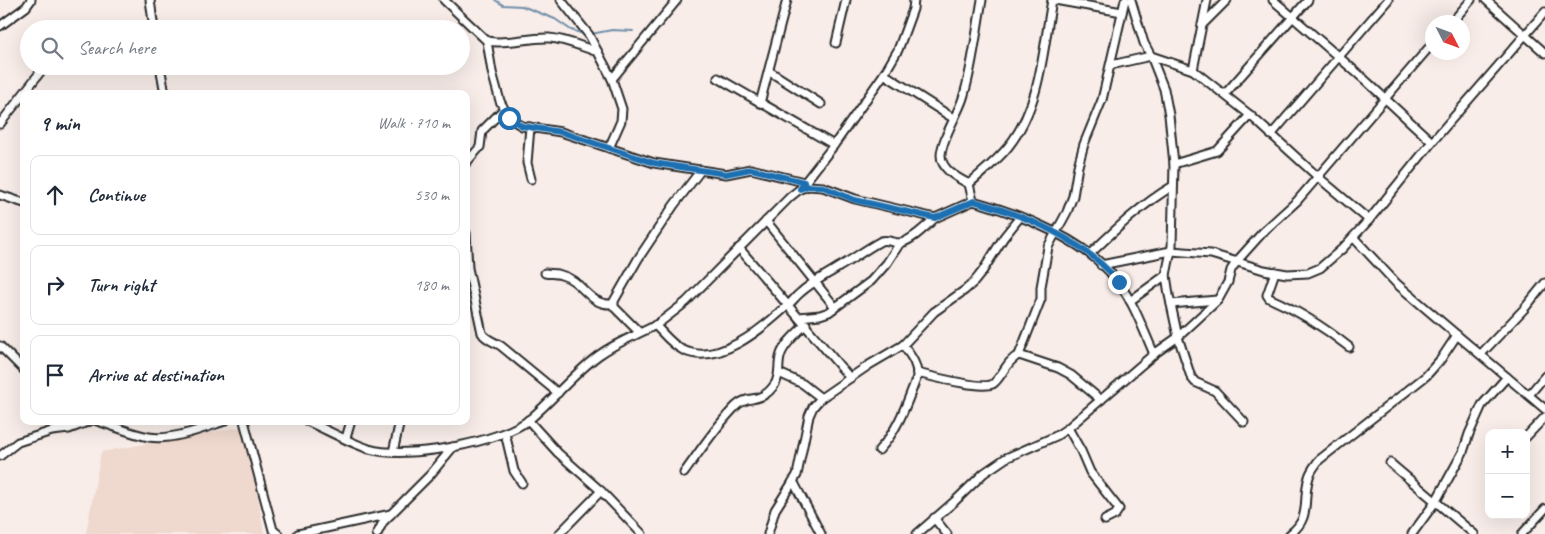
<!DOCTYPE html>
<html lang="en">
<head>
<meta charset="utf-8">
<style>
  :root { --surface:#fff; --page:#f2f2f3; --text:#1f2937; --muted:#747a83; --line:#e0e1e3 }
  body { margin:0; font-family:Caveat,sans-serif; background:var(--page); color:var(--text) }
  .controls { position:absolute; right:15px; bottom:15px; display:grid; overflow:hidden; border-radius:10px; box-shadow:0 5px 20px #0002 }
  .controls button { width:45px; height:45px; display:grid; place-items:center; padding:0; border:0; border-bottom:1px solid var(--line); background:var(--surface); color:var(--text); font:25px sans-serif }
  .compass { position:absolute; left:1425px; top:15px; width:45px; height:45px; border-radius:50%; background:var(--surface); box-shadow:0 5px 20px #0002; rotate:132deg }
  .stop { position:absolute; width:15px; height:15px; margin:-11px; border:4px solid #1f6fb2; border-radius:50%; background:#fff }
  .stop.end { background:#1f6fb2; border-color:#fff; box-shadow:0 1px 5px #0008 }
  .list { margin:0; padding:0; list-style:none }
  h2 { display:flex; justify-content:space-between; align-items:center; height:65px; margin:0; padding:0 20px; font-size:21px }
  h2 small { font-size:16px; font-weight:400; color:var(--muted) }
  .list li { display:grid; grid-template-columns:32px 1fr auto; gap:15px; align-items:center; box-sizing:border-box; height:80px; margin:0 10px 10px; padding:0 10px; border:1px solid var(--line); border-radius:10px }
  .list b { display:block; font-size:19px; white-space:nowrap }
  .list em { font-size:16px; font-style:normal; color:var(--muted) }
  .icon { flex:none; width:28px; height:28px; fill:none; stroke:currentColor; stroke-width:2; stroke-linecap:round; stroke-linejoin:round }
  .map { position:relative; flex:none; width:1545px; height:534px; overflow:hidden }
  .search { position:absolute; background:var(--surface); box-shadow:0 5px 20px #0002; left:20px; top:20px; width:450px; height:55px; display:flex; align-items:center; gap:12px; box-sizing:border-box; padding:0 18px; border-radius:28px; color:var(--muted); font-size:19px }
  .panel { position:absolute; background:var(--surface); box-shadow:0 5px 20px #0002; left:20px; top:90px; width:450px; height:335px; border-radius:10px }
  .map>svg:first-child { display:block }
  .built { fill:#efd8ce }
  .lines { fill:none; stroke-linecap:round; stroke-linejoin:round }
  .stream { stroke:#718fa9; stroke-width:2 }
  .minor-casing { stroke:#2b2b2b; stroke-width:11 }
  .minor { stroke:#fff; stroke-width:7 }
  .route { stroke:#1f6fb2; stroke-width:6 }
</style>
</head>
<body>
<div class="map">
<svg width="1545" height="534" viewBox="0 0 1545 534">
  <rect width="100%" height="100%" fill="#f8ede9"/>
  <filter id="ink" filterUnits="userSpaceOnUse"><feTurbulence type="fractalNoise" baseFrequency=".02" numOctaves="2"/><feDisplacementMap in="SourceGraphic" scale="10" xChannelSelector="R" yChannelSelector="G"/><feConvolveMatrix kernelMatrix="1 2 1 2 8 2 1 2 1" color-interpolation-filters="sRGB"/></filter>
  <g filter="url(#ink)">
    <!-- built -->
    <polygon class="built" points="246,426 264,534 86,534 101,452"/>
    <g class="lines">
      <!-- stream -->
      <g class="stream">
        <polyline points="495,0 503,5 522,6 555,19 571,30 584,34"/>
        <polyline points="591,34 612,30 633,31"/>
      </g>
      <!-- minor casing -->
      <g class="minor-casing">
        <g id="minor">
          <polyline points="150,0 154,29"/>
          <polyline points="444,0 487,41 492,72 500,101 509,118 522,126 561,132 654,163 726,174 751,169 804,182"/>
          <polyline points="561,0 589,35 612,79 677,0"/>
          <polyline points="1055,0 1122,12"/>
          <polyline points="1131,0 1144,43 1151,56 1164,89 1169,115 1174,164 1172,246 1166,275 1169,295 1178,337 1191,377 1195,382 1215,391 1244,422"/>
          <polyline points="1273,0 1364,79 1432,142"/>
          <polyline points="1486,0 1545,53"/>
          <polyline points="1452,22 1471,0"/>
          <polyline points="1202,25 1227,0"/>
          <polyline points="0,26 26,7 31,0"/>
          <path d="M 487,41 C 508,45 528,37 549,38 C 566,39 582,47 598,52"/>
          <polyline points="836,43 846,0"/>
          <polyline points="1111,65 1151,56 1193,70 1250,115 1318,177 1369,220"/>
          <polyline points="160,66 165,94"/>
          <polyline points="1193,70 1207,0"/>
          <polyline points="769,71 821,104"/>
          <polyline points="884,74 953,118"/>
          <polyline points="718,78 834,145"/>
          <polyline points="1225,94 1308,0"/>
          <polyline points="760,103 787,0"/>
          <polyline points="0,124 45,66"/>
          <polyline points="530,127 527,163 531,179"/>
          <polyline points="1271,135 1388,0"/>
          <polyline points="609,148 621,121 622,109 612,79"/>
          <polyline points="466,163 480,147 482,131 504,109"/>
          <polyline points="1174,164 1217,151 1250,115"/>
          <path d="M 969,184 C 958,178 941,170 941,155 C 942,138 958,114 963,98 C 973,66 976,33 982,0"/>
          <polyline points="802,186 834,145 884,74 898,50 913,9 914,0"/>
          <polyline points="0,195 24,203"/>
          <path d="M 973,201 L 969,184 C 982,172 997,161 1008,147 C 1041,106 1043,50 1052,0"/>
          <polyline points="766,221 835,307"/>
          <path d="M 466,233 L 468,268 L 482,333 C 486,340 495,342 501,346 L 558,393"/>
          <polyline points="1353,237 1397,284 1457,335"/>
          <polyline points="739,248 850,378"/>
          <path d="M 1090,254 C 1116,229 1142,204 1173,186"/>
          <polyline points="1101,265 1171,251 1211,254 1264,270 1287,274 1308,273 1320,268 1342,249 1369,220 1432,142 1545,12"/>
          <path d="M 1275,272 L 1267,295 L 1269,298 C 1297,310 1325,328 1349,347"/>
          <path d="M 545,273 C 550,274 556,273 561,275 C 583,280 588,306 613,304"/>
          <polyline points="1130,301 1166,275"/>
          <polyline points="1171,304 1217,300"/>
          <polyline points="799,317 820,315 829,312 871,281 887,263 900,243"/>
          <path d="M 655,325 C 664,334 672,345 683,350 C 718,367 763,328 787,306 C 792,302 795,297 800,293 C 812,282 825,276 839,267 C 853,259 866,249 881,241 C 888,239 895,244 901,243 C 914,239 926,226 935,218"/>
          <polyline points="639,332 614,307 614,301 638,259 674,205 701,170"/>
          <polyline points="0,346 24,370"/>
          <polyline points="1481,354 1524,309 1545,283"/>
          <polyline points="1019,355 1041,299 1041,287 1048,247 1067,212 1073,196 1078,166 1084,144 1102,100 1125,0"/>
          <polyline points="779,373 803,384 821,398"/>
          <path d="M 917,373 C 930,376 986,391 994,383 C 1003,375 1007,360 1019,355 L 1058,368 L 1071,375 L 1101,400"/>
          <polyline points="1529,395 1545,376"/>
          <polyline points="528,420 558,453 601,491 642,534"/>
          <path d="M 97,421 C 114,426 132,434 149,437 C 172,441 204,428 225,421"/>
          <polyline points="244,421 273,530 278,534"/>
          <path d="M 307,421 C 327,430 348,442 369,449 C 406,460 500,443 530,419 C 554,399 574,373 599,355 C 617,342 637,335 656,325 C 666,318 676,310 686,302 L 790,197 L 800,189 L 808,186 L 823,187 L 855,199 L 935,218 L 973,201 C 1020,214 1089,241 1118,282 C 1134,303 1143,329 1154,354"/>
          <polyline points="1068,428 1081,451 1090,472 1119,509 1115,515 1105,520"/>
          <polyline points="505,433 514,471 522,483"/>
          <polyline points="1526,437 1545,417"/>
          <polyline points="346,438 351,421"/>
          <path d="M 879,450 C 899,429 907,402 917,377 C 918,364 910,355 903,345"/>
          <polyline points="393,452 400,421"/>
          <polyline points="0,456 18,442 52,431 69,429 90,421"/>
          <polyline points="1390,463 1474,534"/>
          <path d="M 684,473 C 700,451 716,426 736,406 C 748,394 761,405 775,384 C 781,374 777,364 781,354 C 785,343 797,333 806,324"/>
          <polyline points="793,481 821,534"/>
          <polyline points="934,518 947,534"/>
          <polyline points="298,534 391,514"/>
          <polyline points="377,534 383,522 430,475 453,447"/>
          <polyline points="559,534 601,491"/>
          <polyline points="768,534 775,510 797,475 809,416 813,407 821,398 869,365 903,345 934,312 965,290 974,282 982,272 1004,237 1020,217"/>
          <polyline points="917,534 955,501 984,473 1006,458 1056,436 1068,428 1154,354 1178,337 1218,300 1228,282 1231,270 1237,261 1263,232 1297,201 1432,44"/>
          <path d="M 1290,534 C 1312,518 1302,499 1309,477 C 1311,470 1315,466 1319,460 L 1426,376 L 1441,359 L 1457,335 L 1545,409"/>
          <polyline points="1412,534 1436,501 1463,452 1469,434 1482,405 1507,377"/>
          <polyline points="1522,534 1545,509"/>
        </g>
      </g>
      <!-- minor -->
      <use href="#minor" class="minor"/>
    </g>
  </g>
  <g class="lines" filter="url(#ink)">
    <!-- route -->
    <path class="route" d="M 509,118 L 522,126 L 561,132 L 654,163 L 726,174 L 751,169 L 804,182 L 800,189 L 808,186 L 823,187 L 855,200 L 935,218 L 974,201 C 1026,216 1083,239 1119,282"/>
  </g>
</svg>
<div class="controls">
<button>+</button>
<button>−</button>
</div>
<svg class="compass" viewBox="-18 -18 36 36"><path d="M0-13l5 13h-10z" fill="#e53935"/><path d="M0 13l5-13h-10z" fill="#747a83"/></svg>
<div class="stop" style="left:509px;top:118px"></div>
<div class="stop end" style="left:1119px;top:282px"></div>
<div class="search"><svg class="icon" aria-label="search" viewBox="0 0 24 24"><circle cx="10" cy="10" r="6"/><path d="M15 15l6 6"/></svg>Search here</div>
<section class="panel">
<h2>9 min<small>Walk · 710 m</small></h2>
<ul class="list">
<li><svg class="icon" aria-label="ahead" viewBox="0 0 24 24"><path d="M12 20V5M6 11l6-6 6 6"/></svg><div><b>Continue</b></div><em>530 m</em></li>
<li><svg class="icon" aria-label="right" viewBox="0 0 24 24"><path d="M7 20v-9h11M14 6l5 5-5 5"/></svg><div><b>Turn right</b></div><em>180 m</em></li>
<li><svg class="icon" aria-label="arrive" viewBox="0 0 24 24"><path d="M6 21V4h12l-3 4 3 4H6"/></svg><div><b>Arrive at destination</b></div></li>
</ul>
</section>
</div>
</body>
</html>
